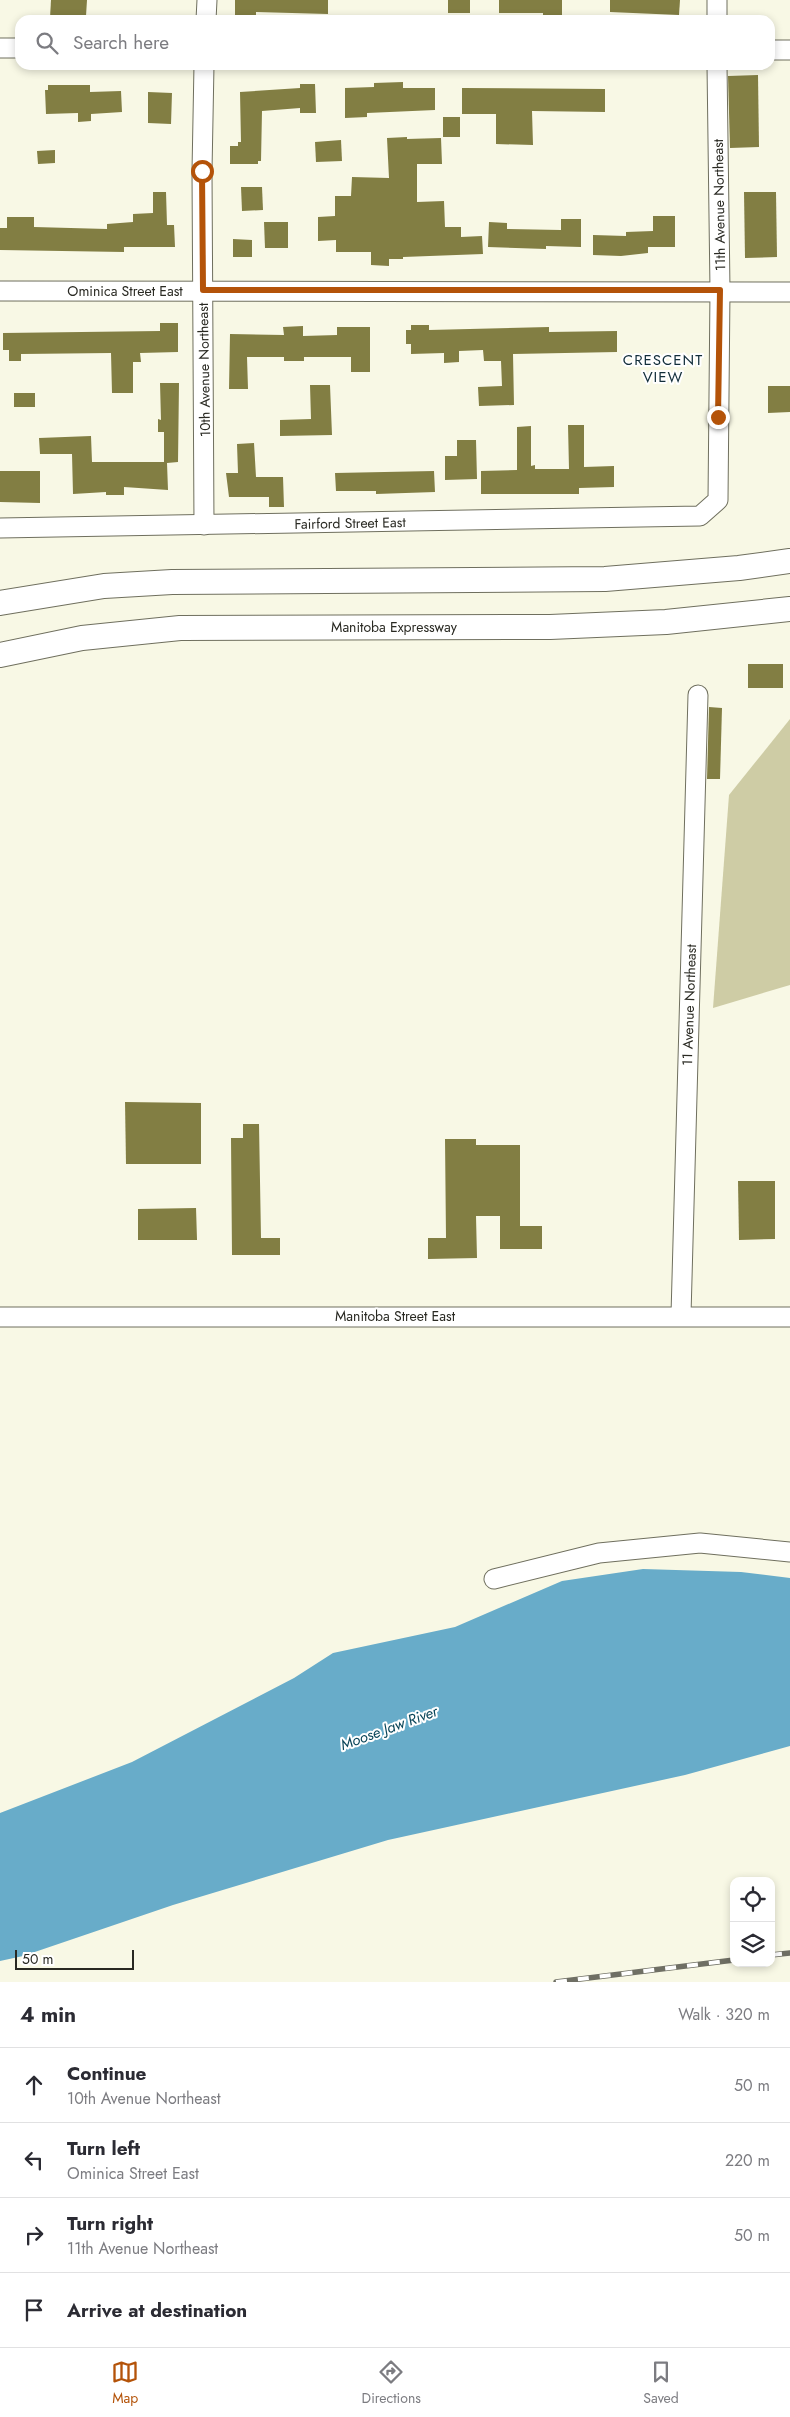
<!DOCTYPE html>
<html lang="en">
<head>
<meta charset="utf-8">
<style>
  :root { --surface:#fff; --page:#f7f7f7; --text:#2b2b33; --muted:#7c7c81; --line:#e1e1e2; --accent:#b45309 }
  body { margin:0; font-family:Jost,sans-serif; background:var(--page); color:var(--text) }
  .controls { position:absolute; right:15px; bottom:15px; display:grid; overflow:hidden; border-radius:10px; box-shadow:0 2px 8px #0003 }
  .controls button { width:45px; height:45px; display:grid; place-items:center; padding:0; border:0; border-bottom:1px solid var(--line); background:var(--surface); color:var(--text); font:25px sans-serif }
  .scale { position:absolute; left:15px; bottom:12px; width:119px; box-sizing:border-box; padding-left:5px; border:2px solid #292922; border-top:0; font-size:14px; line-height:18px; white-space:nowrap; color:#292922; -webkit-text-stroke:4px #fff; paint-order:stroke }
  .stop { position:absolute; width:15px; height:15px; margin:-11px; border:4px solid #b45309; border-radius:50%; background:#fff }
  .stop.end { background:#b45309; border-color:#fff; box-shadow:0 1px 5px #0008 }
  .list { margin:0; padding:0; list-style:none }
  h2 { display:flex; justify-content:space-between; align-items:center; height:65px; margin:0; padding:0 20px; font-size:21px }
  h2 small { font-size:16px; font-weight:400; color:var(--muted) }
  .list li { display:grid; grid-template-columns:32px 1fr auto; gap:15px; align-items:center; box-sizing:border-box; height:75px; padding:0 20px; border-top:1px solid var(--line) }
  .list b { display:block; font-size:19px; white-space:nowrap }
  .list p { margin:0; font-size:16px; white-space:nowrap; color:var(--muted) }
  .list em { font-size:16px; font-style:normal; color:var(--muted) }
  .icon { flex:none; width:28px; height:28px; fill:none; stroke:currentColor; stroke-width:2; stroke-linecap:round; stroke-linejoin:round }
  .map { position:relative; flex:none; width:790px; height:1982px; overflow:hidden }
  .search { position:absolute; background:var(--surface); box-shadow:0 2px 8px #0003; left:15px; right:15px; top:15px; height:55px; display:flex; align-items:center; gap:12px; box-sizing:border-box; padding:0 18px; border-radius:15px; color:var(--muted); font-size:19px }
  .sheet { height:365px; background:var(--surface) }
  nav { display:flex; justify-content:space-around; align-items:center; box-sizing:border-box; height:70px; border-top:1px solid var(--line); background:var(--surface); font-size:14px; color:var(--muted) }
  nav a { display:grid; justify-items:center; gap:2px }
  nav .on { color:var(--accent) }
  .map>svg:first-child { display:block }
  .green { fill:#cecca5 }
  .water { fill:#68acc9 }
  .building { fill:#827e43 }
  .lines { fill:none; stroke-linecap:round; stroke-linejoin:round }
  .minor-casing { stroke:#6f6f5e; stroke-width:21 }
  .major-casing { stroke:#6f6f5e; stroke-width:26 }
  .minor { stroke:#fff; stroke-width:19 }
  .major { stroke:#fff; stroke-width:24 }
  .rail-casing { stroke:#6f6f64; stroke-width:5.5 }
  .rail { stroke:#fff; stroke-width:4; stroke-dasharray:11; stroke-linecap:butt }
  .route { stroke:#b45309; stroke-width:6 }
  .labels { text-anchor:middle; stroke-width:4; stroke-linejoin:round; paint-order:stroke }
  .street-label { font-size:14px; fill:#292922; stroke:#fff }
  .neighbourhood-label { font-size:15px; letter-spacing:1px; fill:#122e3a; stroke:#fff }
  .water-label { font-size:15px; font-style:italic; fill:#094559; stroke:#fff }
</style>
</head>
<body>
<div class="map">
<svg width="790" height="1982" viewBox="0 0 790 1982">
  <rect width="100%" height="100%" fill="#f8f8e5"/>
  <!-- green -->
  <polygon class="green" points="790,719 790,985 713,1008 729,795"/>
  <!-- water -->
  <polygon class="water" points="643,1569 741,1572 790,1578 790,1746 685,1775 388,1840 173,1905 23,1956 0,1961 0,1813 132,1762 294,1678 333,1653 455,1627 562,1581"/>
  <!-- building -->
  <g class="building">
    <polygon points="51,0 87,0 86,16 50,18"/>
    <polygon points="235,0 328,0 328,14 256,12 256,15 235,15"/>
    <rect x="448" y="0" width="22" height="13"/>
    <polygon points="499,0 562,0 562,17 543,17 543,13 499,13"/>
    <polygon points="610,0 680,0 679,15 610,12"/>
    <polygon points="758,75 759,147 730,148 728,76"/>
    <polygon points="403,82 403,88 435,88 435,110 367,113 367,117 345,118 345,88 374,87 374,83"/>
    <polygon points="300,84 315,84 316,113 300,113 300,108 262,111 261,161 258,161 258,164 230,164 230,146 238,146 238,142 241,142 240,92 300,88"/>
    <polygon points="48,85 90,85 90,92 121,91 122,112 91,114 91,121 78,122 78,113 46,114 45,90 48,90"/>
    <polygon points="462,88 605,89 605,112 532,111 533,145 496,144 496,114 462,114"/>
    <polygon points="148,92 172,93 171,124 148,123"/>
    <rect x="443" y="117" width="17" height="20"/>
    <polygon points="407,137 407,139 441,138 442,164 417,164 417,202 444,201 445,227 461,227 461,237 482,236 483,254 403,257 403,259 389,259 389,266 371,265 371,252 336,252 336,240 318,241 318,217 335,216 335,196 351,196 352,177 389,178 387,138"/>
    <polygon points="341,140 342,161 316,162 315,142"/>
    <polygon points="55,150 55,163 38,164 37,151"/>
    <polygon points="241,187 262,187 263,210 242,211"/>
    <polygon points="153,192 166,192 167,225 174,225 175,247 124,247 124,252 0,250 0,228 7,228 7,217 34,217 34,227 107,229 107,224 133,222 133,214 153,213"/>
    <polygon points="744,192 776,192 777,257 745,258"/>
    <polygon points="653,216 675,216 675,247 648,247 648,253 621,256 593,255 593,235 626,236 626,232 653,231"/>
    <polygon points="561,219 581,219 581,247 546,246 546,249 488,247 489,222 507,223 507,229 561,230"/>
    <polygon points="264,222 288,222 288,248 265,248"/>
    <polygon points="233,239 252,240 252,257 233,257"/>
    <polygon points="160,323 178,323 178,352 140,353 141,362 133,362 133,393 112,393 111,353 21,354 21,361 9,361 9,350 3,350 3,333 160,331"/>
    <polygon points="411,325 429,325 429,330 549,327 549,332 617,331 617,352 513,354 514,405 479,406 478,387 502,386 501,361 484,361 483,350 459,351 459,362 444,363 444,353 411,354 411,344 406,344 406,330 411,330"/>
    <polygon points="303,326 303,336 337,335 337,327 370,327 370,372 351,372 351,357 304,357 304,361 284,361 284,357 247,357 248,389 229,389 230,334 284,335 283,327"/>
    <polygon points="160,383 179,383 178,462 167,463 168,490 124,487 124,495 106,495 106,492 73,494 72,454 40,454 39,438 91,436 92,462 164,462 164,432 158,432 158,419 161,420"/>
    <polygon points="310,385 330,385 332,435 280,436 280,420 311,419"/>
    <polygon points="768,386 790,386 790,412 768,413"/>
    <rect x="14" y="393" width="21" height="14"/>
    <polygon points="568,425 584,425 584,467 614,466 614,487 579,488 579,494 481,494 481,471 517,470 517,427 531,426 531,466 535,465 535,469 569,469"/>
    <polygon points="457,440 476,440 477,479 445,480 445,456 457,456"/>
    <polygon points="254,443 256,477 283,477 284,507 269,507 269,497 229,497 226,473 238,473 237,444"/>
    <polygon points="0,471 40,471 40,503 0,502"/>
    <polygon points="434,471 435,492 376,494 376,491 336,491 335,473"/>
    <rect x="748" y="664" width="35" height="24"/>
    <polygon points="709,707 722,708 720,779 707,779"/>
    <polygon points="125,1102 201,1103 201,1164 126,1164"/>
    <polygon points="243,1124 259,1124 261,1238 280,1238 280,1255 232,1255 231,1138 243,1138"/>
    <polygon points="445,1139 476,1139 476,1145 520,1145 520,1226 542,1226 542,1249 500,1249 500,1216 476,1216 477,1258 428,1259 428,1238 446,1238"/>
    <polygon points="738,1181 775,1181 775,1239 739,1240"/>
    <polygon points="196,1208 197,1240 138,1240 138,1209"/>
  </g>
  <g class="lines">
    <!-- minor casing -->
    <g class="minor-casing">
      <g id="minor">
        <polyline points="717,0 717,20"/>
        <polyline points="206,20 207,0"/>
        <polyline points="0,48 20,48"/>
        <polyline points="770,50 790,50"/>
        <polyline points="204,65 202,171 204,525"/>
        <polyline points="0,291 790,292"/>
        <polyline points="0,528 700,516 718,500 720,290 717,65"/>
        <polyline points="681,1315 698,695"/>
        <polyline points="0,1317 790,1317"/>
        <polyline points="494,1579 599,1553 700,1543 790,1552"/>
      </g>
    </g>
    <!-- major casing -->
    <g class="major-casing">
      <g id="major">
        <polyline points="0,603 104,586 172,582 605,579 739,568 790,561"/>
        <polyline points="0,655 82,638 180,628 550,627 666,622 790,609"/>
      </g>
    </g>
    <!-- minor -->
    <use href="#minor" class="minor"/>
    <!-- major -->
    <use href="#major" class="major"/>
    <!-- rail casing -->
    <g class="rail-casing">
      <g id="rail">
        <polyline points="771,1955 790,1953"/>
        <polyline points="556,1982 734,1960"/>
      </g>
    </g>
    <!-- rail -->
    <use href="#rail" class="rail"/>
  </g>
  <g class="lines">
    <!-- route -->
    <polyline class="route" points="202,171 203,290 720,290 718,417"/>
  </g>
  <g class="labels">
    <!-- street labels -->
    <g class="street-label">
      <text transform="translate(719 205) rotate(-91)" y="5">11th Avenue Northeast</text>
      <text x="125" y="296">Ominica Street East</text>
      <text transform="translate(204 370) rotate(-91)" y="5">10th Avenue Northeast</text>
      <text transform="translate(350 523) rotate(-1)" y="5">Fairford Street East</text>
      <text x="394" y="632">Manitoba Expressway</text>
      <text transform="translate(689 1005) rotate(-88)" y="5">11 Avenue Northeast</text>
      <text x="395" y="1321">Manitoba Street East</text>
    </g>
    <!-- neighbourhood labels -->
    <g class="neighbourhood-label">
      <text x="663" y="365">CRESCENT<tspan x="663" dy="17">VIEW</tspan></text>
    </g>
    <!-- water labels -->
    <g class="water-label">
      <text transform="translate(389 1728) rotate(-20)" y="5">Moose Jaw River</text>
    </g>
  </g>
</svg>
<div class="controls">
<button><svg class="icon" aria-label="locate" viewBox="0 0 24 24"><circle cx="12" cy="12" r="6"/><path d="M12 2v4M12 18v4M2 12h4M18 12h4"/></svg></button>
<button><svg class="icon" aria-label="layers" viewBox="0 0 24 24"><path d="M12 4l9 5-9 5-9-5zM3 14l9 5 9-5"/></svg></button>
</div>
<div class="scale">50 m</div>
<div class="stop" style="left:202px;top:171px"></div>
<div class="stop end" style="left:718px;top:417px"></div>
<div class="search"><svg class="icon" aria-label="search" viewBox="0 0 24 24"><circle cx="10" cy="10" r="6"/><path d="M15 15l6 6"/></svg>Search here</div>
</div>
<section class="sheet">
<h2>4 min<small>Walk · 320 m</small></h2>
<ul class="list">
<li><svg class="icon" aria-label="ahead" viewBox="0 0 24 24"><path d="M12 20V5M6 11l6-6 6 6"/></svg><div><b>Continue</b><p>10th Avenue Northeast</p></div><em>50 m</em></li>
<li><svg class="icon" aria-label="left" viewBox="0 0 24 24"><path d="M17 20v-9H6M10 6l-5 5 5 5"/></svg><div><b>Turn left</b><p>Ominica Street East</p></div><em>220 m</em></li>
<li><svg class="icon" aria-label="right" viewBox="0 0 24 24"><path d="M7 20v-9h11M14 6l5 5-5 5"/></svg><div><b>Turn right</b><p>11th Avenue Northeast</p></div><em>50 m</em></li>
<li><svg class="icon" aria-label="arrive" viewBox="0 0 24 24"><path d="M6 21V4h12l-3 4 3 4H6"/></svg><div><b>Arrive at destination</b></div></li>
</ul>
</section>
<nav>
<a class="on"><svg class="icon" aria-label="map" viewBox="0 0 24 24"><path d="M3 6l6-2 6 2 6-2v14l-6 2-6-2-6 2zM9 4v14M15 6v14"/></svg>Map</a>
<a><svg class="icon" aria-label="directions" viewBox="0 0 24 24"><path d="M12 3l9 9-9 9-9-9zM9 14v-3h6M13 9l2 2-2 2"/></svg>Directions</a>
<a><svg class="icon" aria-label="saved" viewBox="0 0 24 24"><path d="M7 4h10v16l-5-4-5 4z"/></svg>Saved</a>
</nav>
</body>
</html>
